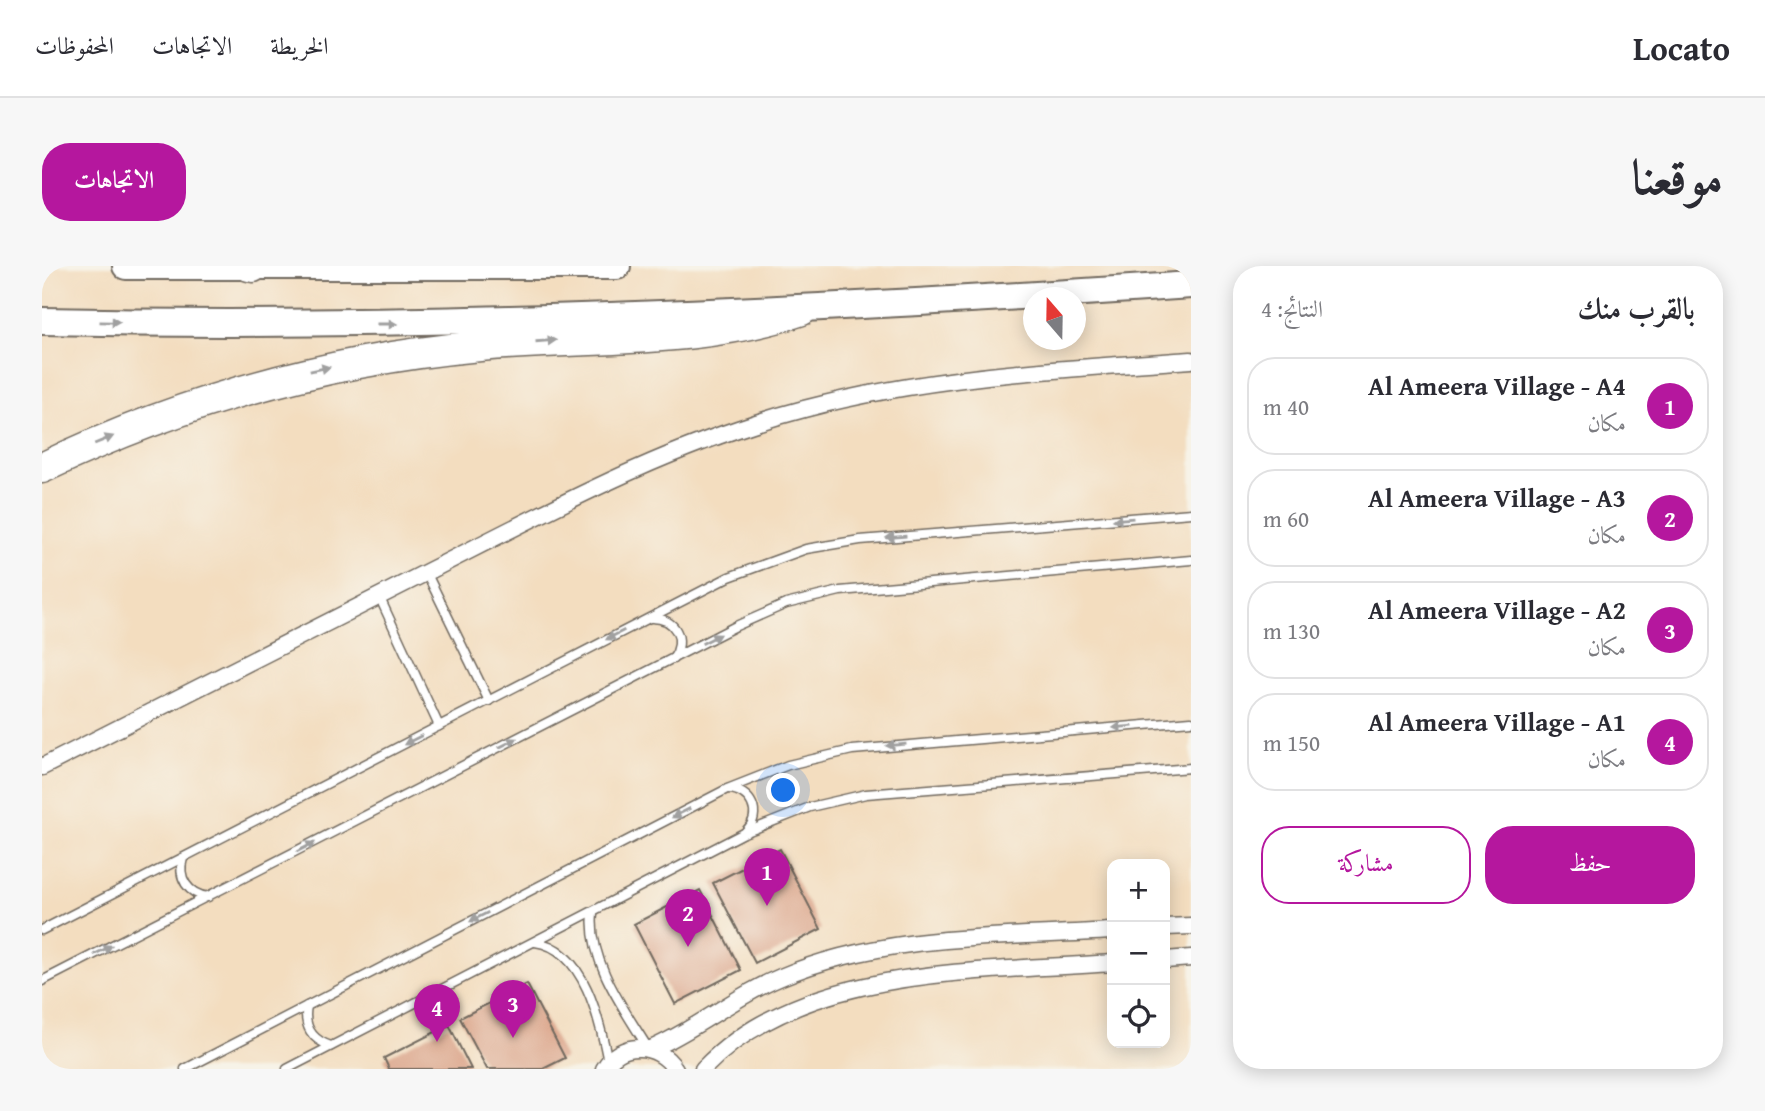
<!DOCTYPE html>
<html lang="ar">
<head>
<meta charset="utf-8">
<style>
  :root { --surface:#fff; --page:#f7f7f7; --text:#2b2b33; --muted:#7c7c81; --line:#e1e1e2; --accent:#b5179e }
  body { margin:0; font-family:"Gentium Book Plus",Amiri,serif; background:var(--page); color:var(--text); direction:rtl }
  .controls { position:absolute; right:21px; bottom:21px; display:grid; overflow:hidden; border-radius:14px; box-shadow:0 4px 18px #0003 }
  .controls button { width:63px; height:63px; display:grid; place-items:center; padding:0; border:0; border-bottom:2px solid var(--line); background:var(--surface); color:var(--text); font:35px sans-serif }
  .compass { position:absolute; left:981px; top:21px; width:63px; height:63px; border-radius:50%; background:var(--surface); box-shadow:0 4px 18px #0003; rotate:340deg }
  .you { position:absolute; left:742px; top:525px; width:24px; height:24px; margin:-18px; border:5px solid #fff; border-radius:50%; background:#1a73e8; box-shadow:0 0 0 10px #1a73e833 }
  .badge { display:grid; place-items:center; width:46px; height:46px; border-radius:50%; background:var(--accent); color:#fff; font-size:23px; font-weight:700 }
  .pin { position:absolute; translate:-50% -58px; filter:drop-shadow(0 2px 4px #0008) }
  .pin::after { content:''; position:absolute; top:37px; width:24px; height:21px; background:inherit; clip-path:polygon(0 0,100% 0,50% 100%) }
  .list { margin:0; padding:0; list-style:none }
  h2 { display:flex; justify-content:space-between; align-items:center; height:91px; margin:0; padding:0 28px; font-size:30px }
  h2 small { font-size:23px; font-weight:400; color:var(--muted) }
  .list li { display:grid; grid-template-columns:46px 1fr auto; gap:21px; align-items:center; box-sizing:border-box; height:98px; margin:0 14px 14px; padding:0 14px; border:2px solid var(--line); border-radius:28px }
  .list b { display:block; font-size:26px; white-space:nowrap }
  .list p { margin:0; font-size:23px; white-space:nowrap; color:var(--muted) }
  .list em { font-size:23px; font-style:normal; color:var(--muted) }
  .actions { display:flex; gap:14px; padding:21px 28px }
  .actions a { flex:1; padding:16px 0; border:2px solid var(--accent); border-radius:28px; text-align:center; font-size:24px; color:var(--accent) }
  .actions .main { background:var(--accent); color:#fff }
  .icon { flex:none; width:38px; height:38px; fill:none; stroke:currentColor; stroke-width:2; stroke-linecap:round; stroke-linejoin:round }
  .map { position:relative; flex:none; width:1149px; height:803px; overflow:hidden; direction:ltr; border-radius:28px }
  header { display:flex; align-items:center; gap:42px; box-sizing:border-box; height:98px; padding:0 35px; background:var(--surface); border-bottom:2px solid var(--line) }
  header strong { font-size:33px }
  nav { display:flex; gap:38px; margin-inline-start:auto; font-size:24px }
  .intro { display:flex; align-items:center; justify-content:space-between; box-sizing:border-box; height:168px; padding:0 42px }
  h1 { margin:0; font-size:49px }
  .button { padding:18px 32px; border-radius:28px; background:var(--accent); color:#fff; font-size:24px; font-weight:700 }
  main { display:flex; gap:42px; padding:0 42px }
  aside { flex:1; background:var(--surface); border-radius:28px; box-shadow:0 4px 18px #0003 }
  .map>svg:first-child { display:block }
  .building { fill:#d89b7f }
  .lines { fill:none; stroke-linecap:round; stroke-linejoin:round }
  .service-casing { stroke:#71695f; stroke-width:11 }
  .minor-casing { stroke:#71695f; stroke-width:19 }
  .primary-casing { stroke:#71695f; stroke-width:30 }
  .motorway-casing { stroke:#71695f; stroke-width:33 }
  .service { stroke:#fff; stroke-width:8 }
  .minor { stroke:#fff; stroke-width:16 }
  .primary { stroke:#fff; stroke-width:26 }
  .motorway { stroke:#fff; stroke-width:30 }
  .oneway { fill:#a0a0a0 }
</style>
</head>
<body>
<header>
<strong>Locato</strong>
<nav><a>الخريطة</a><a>الاتجاهات</a><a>المحفوظات</a></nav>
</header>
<div class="intro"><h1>موقعنا</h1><a class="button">الاتجاهات</a></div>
<main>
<aside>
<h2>بالقرب منك<small>النتائج: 4</small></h2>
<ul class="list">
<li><span class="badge">1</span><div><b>Al Ameera Village - A4</b><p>مكان</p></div><em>40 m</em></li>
<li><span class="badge">2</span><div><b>Al Ameera Village - A3</b><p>مكان</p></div><em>60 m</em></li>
<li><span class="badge">3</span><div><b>Al Ameera Village - A2</b><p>مكان</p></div><em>130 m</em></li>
<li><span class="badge">4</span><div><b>Al Ameera Village - A1</b><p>مكان</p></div><em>150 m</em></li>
</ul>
<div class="actions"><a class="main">حفظ</a><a>مشاركة</a></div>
</aside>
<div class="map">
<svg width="1149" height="803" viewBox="0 0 1149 803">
  <rect width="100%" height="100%" fill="#f7f3e8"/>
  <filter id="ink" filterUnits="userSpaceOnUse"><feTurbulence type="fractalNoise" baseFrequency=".0143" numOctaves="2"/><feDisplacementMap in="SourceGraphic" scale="14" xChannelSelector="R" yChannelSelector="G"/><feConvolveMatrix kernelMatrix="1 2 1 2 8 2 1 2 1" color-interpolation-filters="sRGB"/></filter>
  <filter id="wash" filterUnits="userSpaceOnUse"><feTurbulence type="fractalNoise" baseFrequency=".00686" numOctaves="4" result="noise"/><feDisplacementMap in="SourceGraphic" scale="28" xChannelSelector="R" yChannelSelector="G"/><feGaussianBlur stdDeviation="1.57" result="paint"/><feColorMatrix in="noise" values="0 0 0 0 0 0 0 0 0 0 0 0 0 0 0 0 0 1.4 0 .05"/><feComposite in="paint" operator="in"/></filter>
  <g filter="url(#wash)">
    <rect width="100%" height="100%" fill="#f3ddbf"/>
    <g id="blocks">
      <!-- building -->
      <g class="building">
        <polygon points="738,583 779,663 713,697 671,617"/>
        <polygon points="658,624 699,704 633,738 592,658"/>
        <polygon points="485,718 523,792 501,803 445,803 418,752"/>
        <polygon points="407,759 429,803 347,803 342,792"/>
      </g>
    </g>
  </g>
  <g filter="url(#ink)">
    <use href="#blocks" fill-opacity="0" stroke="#71695f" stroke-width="2"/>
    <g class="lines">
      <!-- service casing -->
      <g class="service-casing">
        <g id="service">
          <polyline points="384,306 447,435"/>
          <polyline points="337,330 397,460"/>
          <path d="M 610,352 C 633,352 645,373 631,393"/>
          <path d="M 686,523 C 709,524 721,548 704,565"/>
          <path d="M 141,592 C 135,612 146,628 166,631"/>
          <path d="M 551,647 C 546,695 582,743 606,782"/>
          <polyline points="0,664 687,311 764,283 818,274 1149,247"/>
          <path d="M 493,676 C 542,682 558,755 566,796"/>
          <polyline points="0,715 694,360 744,338 798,325 1149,294"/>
          <path d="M 265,740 C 261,760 270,774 289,780"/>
          <polyline points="143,803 685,523 746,499 810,484 1149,455"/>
          <polyline points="245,803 702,567 768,541 824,528 1149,502"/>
        </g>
      </g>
      <!-- minor casing -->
      <g class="minor-casing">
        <g id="minor">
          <path d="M 0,501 C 131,435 262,368 393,302 C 513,241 631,177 762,143 C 890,109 1018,103 1149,94"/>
          <polyline points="1123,661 1149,660"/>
          <polyline points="1123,694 1149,692"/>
          <path d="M 609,783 C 655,763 693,730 739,711 C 843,667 960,672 1070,665"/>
          <path d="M 562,803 C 578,774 616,776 633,803"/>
          <path d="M 661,803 C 761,698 937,707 1070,697"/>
        </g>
      </g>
      <!-- primary casing -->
      <g class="primary-casing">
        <g id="primary">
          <polyline points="84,0 575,0"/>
          <path d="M 0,55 C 385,63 765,45 1149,19"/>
        </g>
      </g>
      <!-- motorway casing -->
      <g class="motorway-casing">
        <g id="motorway">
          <polyline points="207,0 211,1"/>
          <path d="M 0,202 C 139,135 285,94 438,80 C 544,70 658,79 760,44"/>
        </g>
      </g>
      <!-- service -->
      <use href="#service" class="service"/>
      <!-- minor -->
      <use href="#minor" class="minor"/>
      <!-- primary -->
      <use href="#primary" class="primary"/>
      <!-- motorway -->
      <use href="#motorway" class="motorway"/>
    </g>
    <!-- one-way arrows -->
    <defs><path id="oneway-solid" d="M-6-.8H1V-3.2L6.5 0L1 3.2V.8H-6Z" transform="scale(1.75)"/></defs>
    <g class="oneway">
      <use href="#oneway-solid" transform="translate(68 56) rotate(1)"/>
      <use href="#oneway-solid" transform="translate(345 58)"/>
      <use href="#oneway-solid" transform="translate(504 75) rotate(-4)"/>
      <use href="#oneway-solid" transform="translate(278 103) rotate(-12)"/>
      <use href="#oneway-solid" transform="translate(62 174) rotate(-22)"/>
      <use href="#oneway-solid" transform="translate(1081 253) rotate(175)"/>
      <use href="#oneway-solid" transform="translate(854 271) rotate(175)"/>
      <use href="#oneway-solid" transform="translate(573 369) rotate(153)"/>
      <use href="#oneway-solid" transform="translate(669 373) rotate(-27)"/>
      <use href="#oneway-solid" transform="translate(1081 461) rotate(175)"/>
      <use href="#oneway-solid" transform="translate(371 474) rotate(153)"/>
      <use href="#oneway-solid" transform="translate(466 477) rotate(-27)"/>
      <use href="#oneway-solid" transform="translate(854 479) rotate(175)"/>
      <use href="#oneway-solid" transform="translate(639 547) rotate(153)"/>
      <use href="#oneway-solid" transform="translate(264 581) rotate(-27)"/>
      <use href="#oneway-solid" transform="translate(437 651) rotate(153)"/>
      <use href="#oneway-solid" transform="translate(61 684) rotate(-27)"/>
    </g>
  </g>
</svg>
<div class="controls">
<button>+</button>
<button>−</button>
<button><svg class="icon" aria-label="locate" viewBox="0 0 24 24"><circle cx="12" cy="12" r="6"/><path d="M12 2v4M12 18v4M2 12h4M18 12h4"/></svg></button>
</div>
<svg class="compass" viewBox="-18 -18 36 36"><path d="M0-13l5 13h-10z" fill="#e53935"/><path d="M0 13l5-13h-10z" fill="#7c7c81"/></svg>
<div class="you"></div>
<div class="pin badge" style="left:725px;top:640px">1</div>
<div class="pin badge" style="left:646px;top:681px">2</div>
<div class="pin badge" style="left:471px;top:772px">3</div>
<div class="pin badge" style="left:395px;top:776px">4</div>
</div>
</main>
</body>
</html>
